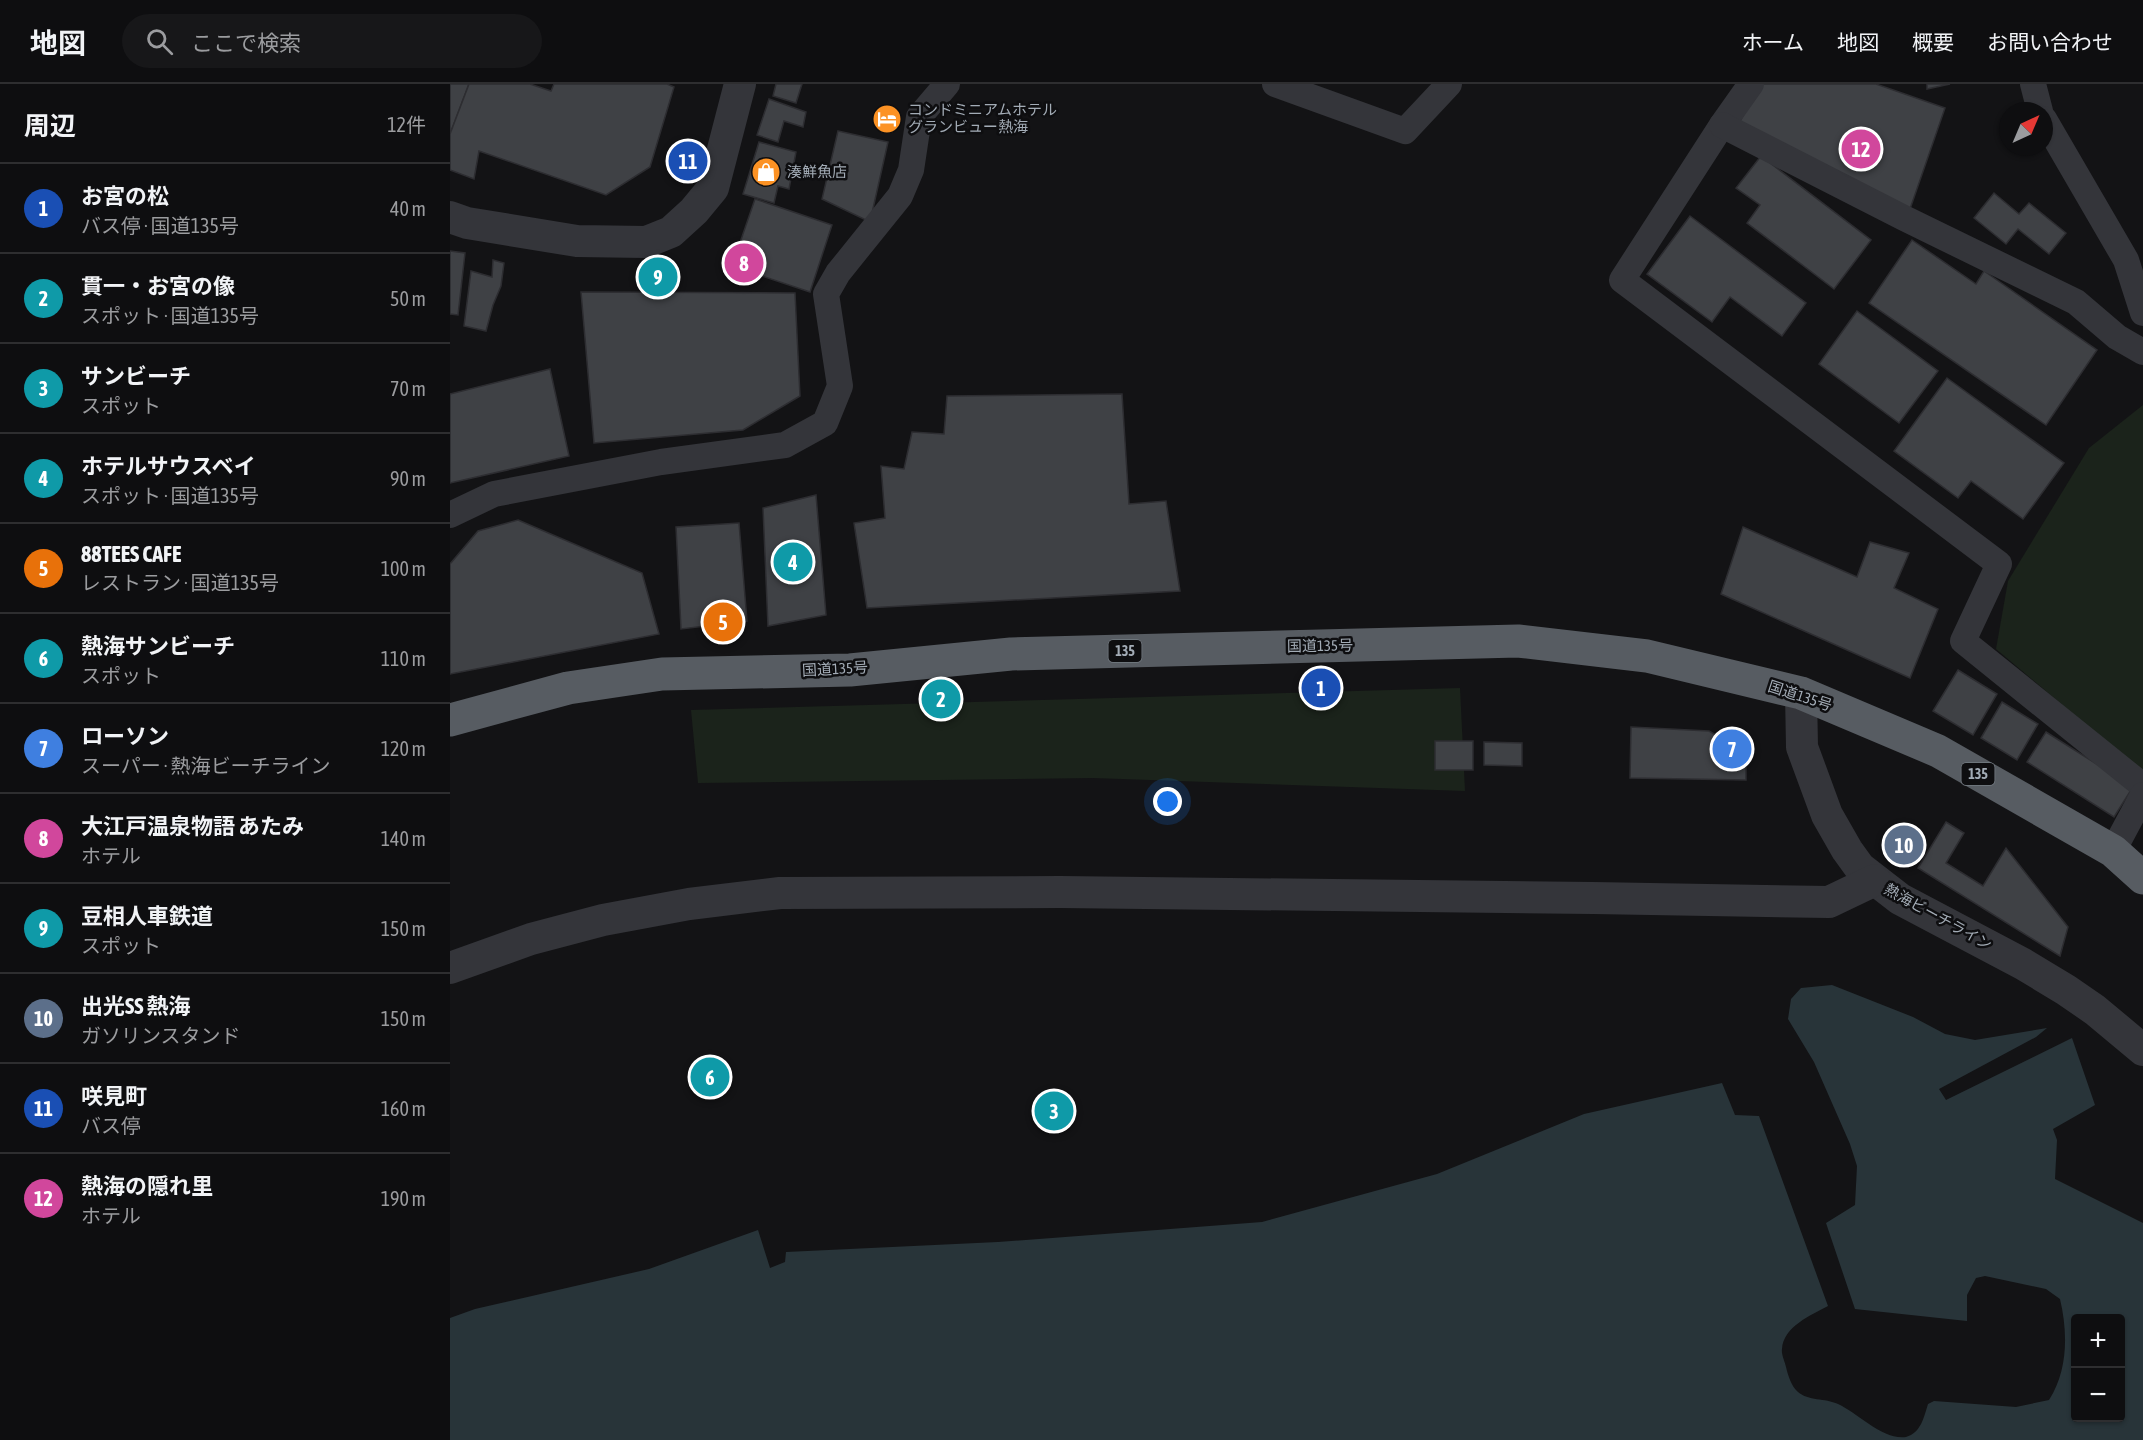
<!DOCTYPE html>
<html lang="ja">
<head>
<meta charset="utf-8">
<style>
  :root { --surface:#0e0e10; --page:#171719; --text:#f1f3f6; --muted:#9b9c9f; --line:#2e2e30; --accent:#ea580c }
  body { margin:0; font-family:"Asap Condensed","Noto Sans JP",sans-serif; background:var(--page); color:var(--text) }
  .controls { position:absolute; right:18px; bottom:18px; display:grid; overflow:hidden; border-radius:6px; box-shadow:0 2px 4px #0004 }
  .controls button { width:54px; height:54px; display:grid; place-items:center; padding:0; border:0; border-bottom:2px solid var(--line); background:var(--surface); color:var(--text); font:30px sans-serif }
  .compass { position:absolute; left:1549px; top:18px; width:54px; height:54px; border-radius:50%; background:var(--surface); box-shadow:0 2px 4px #0004; rotate:44deg }
  .you { position:absolute; left:718px; top:718px; width:21px; height:21px; margin:-15px; border:4px solid #fff; border-radius:50%; background:#1a73e8; box-shadow:0 0 0 9px #1a73e833 }
  .badge { display:grid; place-items:center; width:39px; height:39px; border-radius:50%; background:var(--accent); color:#fff; font-size:20px; font-weight:700 }
  .pin { position:absolute; translate:-50% -50%; border:3px solid #fff; box-shadow:0 2px 6px #0006 }
  .list { margin:0; padding:0; list-style:none }
  h2 { display:flex; justify-content:space-between; align-items:center; height:78px; margin:0; padding:0 24px; font-size:26px }
  h2 small { font-size:20px; font-weight:400; color:var(--muted) }
  .list li { display:grid; grid-template-columns:39px 1fr auto; gap:18px; align-items:center; box-sizing:border-box; height:90px; padding:0 24px; border-top:2px solid var(--line) }
  .list b { display:block; font-size:22px; white-space:nowrap }
  .list p { margin:0; font-size:20px; white-space:nowrap; color:var(--muted) }
  .list em { font-size:20px; font-style:normal; color:var(--muted) }
  .icon { flex:none; width:33px; height:33px; fill:none; stroke:currentColor; stroke-width:2; stroke-linecap:round; stroke-linejoin:round }
  .map { position:relative; flex:none; width:1693px; height:1356px; overflow:hidden }
  header { display:flex; align-items:center; gap:36px; box-sizing:border-box; height:84px; padding:0 30px; background:var(--surface); border-bottom:2px solid var(--line) }
  header strong { font-size:28px }
  nav { display:flex; gap:33px; margin-inline-start:auto; font-size:21px }
  .search { width:420px; height:54px; background:var(--page); display:flex; align-items:center; gap:15px; box-sizing:border-box; padding:0 21px; border-radius:33px; color:var(--muted); font-size:22px }
  main { display:flex }
  aside { flex:1; background:var(--surface) }
  .map>svg:first-child { display:block }
  .green { fill:#1b231b }
  .water { fill:#283439; fill-rule:evenodd }
  .building { fill:#3f4145; stroke:#2d2d31; stroke-width:1.5 }
  .lines { fill:none; stroke-linecap:round; stroke-linejoin:round }
  .minor { stroke:#34353a; stroke-width:26 }
  .tertiary { stroke:#34353a; stroke-width:32 }
  .trunk { stroke:#575c62; stroke-width:33 }
  .labels { text-anchor:middle; stroke-width:5; stroke-linejoin:round; paint-order:stroke }
  .shield { fill:#0e0e10; stroke:#767d84; stroke-width:1.5 }
  .shield-label { font-size:14px; font-weight:bold; fill:#a3acb6 }
  .poi-label { font-size:15px; fill:#a3acb6; stroke:#0e0e10; text-anchor:start }
  .street-label { font-size:15px; fill:#a3acb6; stroke:#0e0e10 }
</style>
</head>
<body>
<header>
<strong>地図</strong>
<div class="search"><svg class="icon" aria-label="search" viewBox="0 0 24 24"><circle cx="10" cy="10" r="6"/><path d="M15 15l6 6"/></svg>ここで検索</div>
<nav><a>ホーム</a><a>地図</a><a>概要</a><a>お問い合わせ</a></nav>
</header>
<main>
<aside>
<h2>周辺<small>12件</small></h2>
<ul class="list">
<li><span class="badge" style="background:#1a4fb4">1</span><div><b>お宮の松</b><p>バス停 · 国道135号</p></div><em>40 m</em></li>
<li><span class="badge" style="background:#0f9aa8">2</span><div><b>貫一・お宮の像</b><p>スポット · 国道135号</p></div><em>50 m</em></li>
<li><span class="badge" style="background:#0f9aa8">3</span><div><b>サンビーチ</b><p>スポット</p></div><em>70 m</em></li>
<li><span class="badge" style="background:#0f9aa8">4</span><div><b>ホテルサウスベイ</b><p>スポット · 国道135号</p></div><em>90 m</em></li>
<li><span class="badge" style="background:#e8710a">5</span><div><b>88TEES CAFE</b><p>レストラン · 国道135号</p></div><em>100 m</em></li>
<li><span class="badge" style="background:#0f9aa8">6</span><div><b>熱海サンビーチ</b><p>スポット</p></div><em>110 m</em></li>
<li><span class="badge" style="background:#3f7fe0">7</span><div><b>ローソン</b><p>スーパー · 熱海ビーチライン</p></div><em>120 m</em></li>
<li><span class="badge" style="background:#d1479c">8</span><div><b>大江戸温泉物語 あたみ</b><p>ホテル</p></div><em>140 m</em></li>
<li><span class="badge" style="background:#0f9aa8">9</span><div><b>豆相人車鉄道</b><p>スポット</p></div><em>150 m</em></li>
<li><span class="badge" style="background:#5c6f8a">10</span><div><b>出光SS 熱海</b><p>ガソリンスタンド</p></div><em>150 m</em></li>
<li><span class="badge" style="background:#1a4fb4">11</span><div><b>咲見町</b><p>バス停</p></div><em>160 m</em></li>
<li><span class="badge" style="background:#d1479c">12</span><div><b>熱海の隠れ里</b><p>ホテル</p></div><em>190 m</em></li>
</ul>
</aside>
<div class="map">
<svg width="1693" height="1356" viewBox="0 0 1693 1356">
  <rect width="100%" height="100%" fill="#131315"/>
  <!-- green -->
  <g class="green">
    <polygon points="1693,321 1693,689 1546,565 1558,497 1639,364"/>
    <polygon points="1010,604 1015,707 643,694 248,699 241,626"/>
  </g>
  <!-- water -->
  <path class="water" d="M 1382,901 L 1463,933 L 1495,950 L 1525,956 L 1597,944 L 1586,953 L 1489,1005 L 1496,1016 L 1622,954 L 1645,1021 L 1603,1045 L 1607,1056 L 1605,1095 L 1693,1139 L 1693,1356 L 0,1356 L 0,1234 L 25,1225 L 199,1185 L 308,1146 L 320,1184 L 335,1178 L 336,1168 L 548,1158 L 812,1138 L 987,1090 L 1134,1030 L 1272,999 L 1285,1031 L 1309,1032 L 1378,1222 C 1361,1231 1333,1243 1332,1265 C 1331,1270 1335,1278 1336,1283 C 1338,1291 1341,1302 1348,1308 C 1358,1317 1375,1314 1388,1320 C 1408,1329 1432,1356 1456,1353 C 1471,1349 1474,1333 1478,1320 L 1484,1317 L 1566,1323 L 1599,1316 C 1618,1286 1618,1249 1610,1215 L 1596,1205 L 1535,1192 L 1526,1194 L 1517,1211 L 1517,1237 L 1405,1225 L 1376,1139 L 1405,1121 L 1407,1082 L 1400,1060 L 1364,978 L 1338,935 L 1341,915 L 1351,904 ZM 1626,1234 L 1670,1234 L 1670,1334 L 1626,1334 Z"/>
  <!-- building -->
  <g class="building">
    <polygon points="0,0 19,0 0,50"/>
    <polygon points="19,0 80,0 101,7 104,0 217,0 224,3 200,83 156,111 29,67 24,95 0,86 0,50"/>
    <polygon points="326,0 352,0 346,19 323,12"/>
    <polygon points="1311,0 1426,0 1495,24 1460,125 1289,39"/>
    <polygon points="1477,0 1500,0 1477,5"/>
    <polygon points="319,15 356,28 353,43 334,37 328,58 307,51"/>
    <polygon points="388,47 438,58 420,138 372,115"/>
    <polygon points="309,58 346,68 339,105 328,102 324,119 293,110"/>
    <polygon points="1311,72 1421,156 1384,205 1297,139 1310,121 1286,104"/>
    <polygon points="1544,109 1569,130 1579,119 1616,149 1599,170 1568,145 1556,160 1524,134"/>
    <polygon points="305,115 382,141 360,208 282,182"/>
    <polygon points="1240,132 1356,219 1332,252 1280,213 1262,238 1197,190"/>
    <polygon points="1462,156 1526,200 1534,187 1647,266 1596,341 1419,219"/>
    <polygon points="0,167 15,169 8,231 0,230"/>
    <polygon points="43,176 54,179 51,202 43,221 36,247 14,242 21,187 42,193"/>
    <polygon points="131,208 345,209 350,312 293,346 144,359"/>
    <polygon points="1407,227 1488,287 1449,339 1369,280"/>
    <polygon points="100,285 119,372 0,399 0,310"/>
    <polygon points="1497,294 1614,379 1573,435 1521,397 1508,414 1444,367"/>
    <polygon points="672,310 679,420 716,417 730,507 417,524 404,439 435,434 431,382 454,385 462,348 494,350 497,312"/>
    <polygon points="366,411 376,531 318,542 313,424"/>
    <polygon points="68,436 192,489 209,550 0,590 0,480 28,447"/>
    <polygon points="289,439 297,537 231,545 226,443"/>
    <polygon points="1293,443 1407,493 1420,458 1459,469 1444,504 1488,525 1460,594 1271,510"/>
    <polygon points="1508,586 1547,610 1523,651 1483,627"/>
    <polygon points="1552,618 1588,640 1567,676 1531,654"/>
    <polygon points="1181,643 1259,647 1296,668 1296,696 1180,694"/>
    <polygon points="1596,648 1683,703 1664,733 1577,678"/>
    <rect x="985" y="657" width="38" height="29"/>
    <polygon points="1034,658 1072,659 1072,682 1034,681"/>
    <polygon points="1496,738 1514,749 1496,779 1533,802 1556,764 1618,843 1610,872 1468,784"/>
  </g>
  <g class="lines">
    <!-- minor -->
    <g class="minor">
      <polyline points="825,0 955,47 999,0"/>
      <polyline points="1301,0 1272,41 1172,196 1549,480 1513,557 1693,702"/>
      <polyline points="1583,0 1590,27"/>
      <polyline points="1594,35 1676,176 1693,229"/>
      <polyline points="1272,41 1454,134 1626,218 1667,253 1693,268"/>
      <polyline points="0,431 44,410 211,378 335,361 375,339 390,302 376,210 388,189 450,112 461,86 469,33 497,0"/>
      <polyline points="1663,767 1693,711"/>
    </g>
    <!-- tertiary -->
    <g class="tertiary">
      <polyline points="0,133 17,139 127,157 196,158 221,148 244,127 263,104 290,0"/>
      <polyline points="1351,609 1352,663 1377,731 1397,766 1410,784 1450,815 1573,880 1616,906 1645,926 1693,966"/>
      <polyline points="0,884 81,855 153,836 239,820 330,809 610,808 1143,814 1379,818 1425,796"/>
    </g>
    <!-- trunk -->
    <polyline class="trunk" points="0,636 118,604 212,590 400,586 561,570 1068,557 1197,572 1351,609 1488,667 1663,767 1693,794"/>
  </g>
  <!-- icons -->
  <defs>
    <g id="hotel-disc" transform="scale(1.5)"><circle r="9.5" fill="#fc9224" stroke="#0e0e10"/><path d="M-6-4.5h1.5V1H6V5H4.5V3h-9V5H-6ZM-4 0a1.8 1.8 0 1 1 3.6 0ZM.5 0V-2.5h3Q6-2.5 6 0Z" fill="#fff"/></g>
    <g id="shop-disc" transform="scale(1.5)"><circle r="9.5" fill="#fc9224" stroke="#0e0e10"/><path d="M-5-2.5h2.3a2.7 3.5 0 0 1 5.4 0H5L5.5 6h-11ZM-1.5-2.5h3a1.5 2.3 0 0 0-3 0Z" fill="#fff"/></g>
  </defs>
  <g fill-rule="evenodd">
    <use href="#hotel-disc" x="437" y="35"/>
    <use href="#shop-disc" x="316" y="88"/>
  </g>
  <g class="labels">
    <!-- shield labels -->
    <g class="shield">
      <rect x="658.5" y="556" width="33" height="22" rx="4.5"/>
      <rect x="1511.5" y="679" width="33" height="22" rx="4.5"/>
    </g>
    <g class="shield-label">
      <text x="675" y="572">135</text>
      <text x="1528" y="695">135</text>
    </g>
    <!-- poi labels -->
    <g class="poi-label">
      <text x="458" y="31">コンドミニアムホテル<tspan x="458" dy="17">グランビュー熱海</tspan></text>
      <text x="337" y="93">湊鮮魚店</text>
    </g>
    <!-- street labels -->
    <g class="street-label">
      <text transform="translate(870 562) rotate(-1)" y="5">国道135号</text>
      <text transform="translate(385 585) rotate(-3)" y="5">国道135号</text>
      <text transform="translate(1350 612) rotate(18)" y="5">国道135号</text>
      <text transform="translate(1488 833) rotate(29)" y="5">熱海ビーチライン</text>
    </g>
  </g>
</svg>
<div class="controls">
<button>+</button>
<button>−</button>
</div>
<svg class="compass" viewBox="-18 -18 36 36"><path d="M0-13l5 13h-10z" fill="#e53935"/><path d="M0 13l5-13h-10z" fill="#9b9c9f"/></svg>
<div class="you"></div>
<div class="pin badge" style="left:871px;top:604px;background:#1a4fb4">1</div>
<div class="pin badge" style="left:491px;top:615px;background:#0f9aa8">2</div>
<div class="pin badge" style="left:604px;top:1027px;background:#0f9aa8">3</div>
<div class="pin badge" style="left:343px;top:478px;background:#0f9aa8">4</div>
<div class="pin badge" style="left:273px;top:538px;background:#e8710a">5</div>
<div class="pin badge" style="left:260px;top:993px;background:#0f9aa8">6</div>
<div class="pin badge" style="left:1282px;top:665px;background:#3f7fe0">7</div>
<div class="pin badge" style="left:294px;top:179px;background:#d1479c">8</div>
<div class="pin badge" style="left:208px;top:193px;background:#0f9aa8">9</div>
<div class="pin badge" style="left:1454px;top:761px;background:#5c6f8a">10</div>
<div class="pin badge" style="left:238px;top:77px;background:#1a4fb4">11</div>
<div class="pin badge" style="left:1411px;top:65px;background:#d1479c">12</div>
</div>
</main>
</body>
</html>
